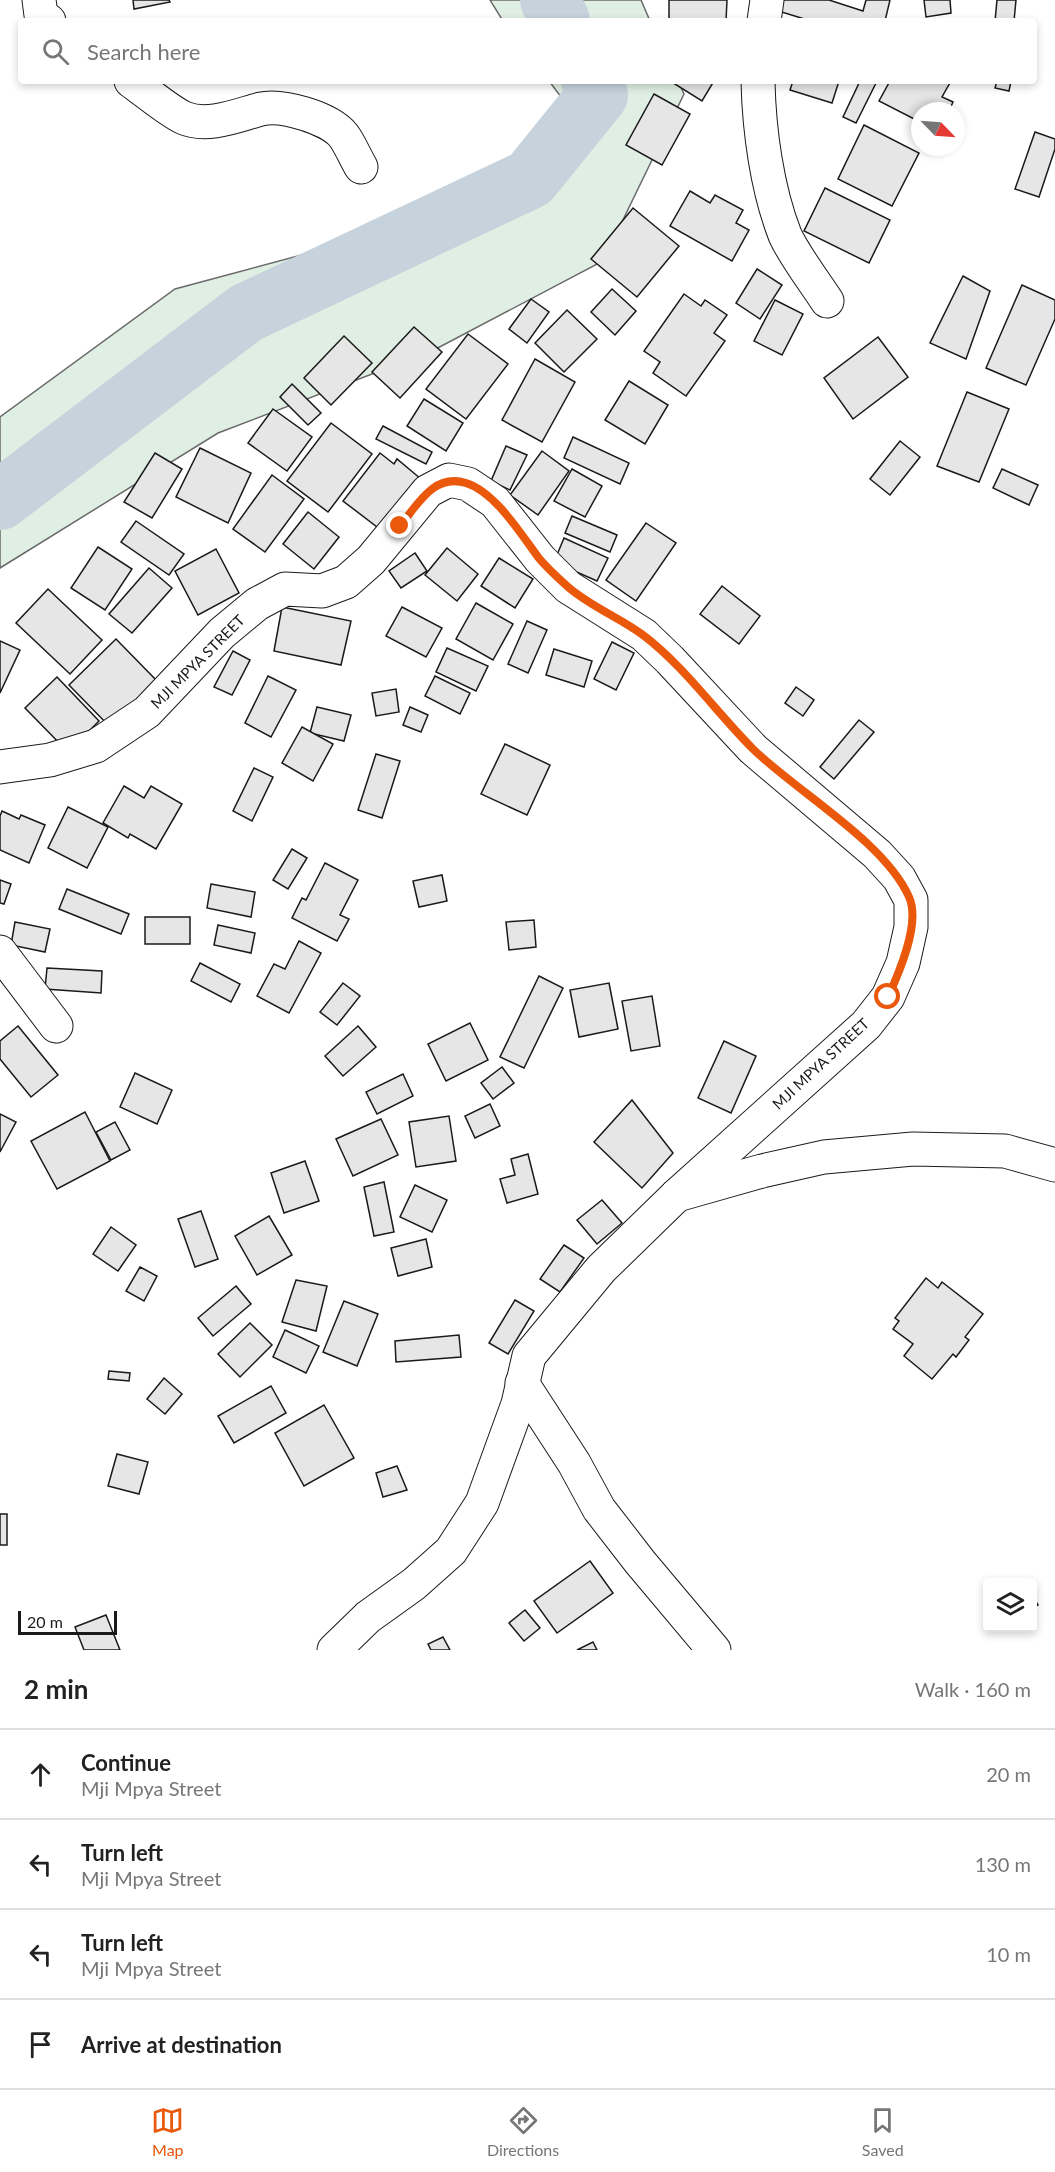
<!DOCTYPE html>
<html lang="en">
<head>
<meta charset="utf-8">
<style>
  :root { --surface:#fff; --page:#f2f2f2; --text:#222; --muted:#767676; --line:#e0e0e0; --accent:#ea580c }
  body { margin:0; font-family:Lato,sans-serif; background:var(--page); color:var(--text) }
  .controls { position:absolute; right:18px; bottom:18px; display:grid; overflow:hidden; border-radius:6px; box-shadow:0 3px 9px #0003 }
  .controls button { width:54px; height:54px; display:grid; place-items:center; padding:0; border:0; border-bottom:2px solid var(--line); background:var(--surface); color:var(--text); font:30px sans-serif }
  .compass { position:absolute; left:911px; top:102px; width:54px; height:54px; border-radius:50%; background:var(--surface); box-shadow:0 3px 9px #0003; rotate:115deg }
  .scale { position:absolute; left:18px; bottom:15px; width:99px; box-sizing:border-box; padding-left:6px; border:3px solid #1a1a1a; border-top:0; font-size:16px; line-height:21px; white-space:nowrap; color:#1a1a1a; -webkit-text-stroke:4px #fff; paint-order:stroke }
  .stop { position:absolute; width:18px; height:18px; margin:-14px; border:4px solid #ea580c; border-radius:50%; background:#fff }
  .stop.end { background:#ea580c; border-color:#fff; box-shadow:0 2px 6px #0008 }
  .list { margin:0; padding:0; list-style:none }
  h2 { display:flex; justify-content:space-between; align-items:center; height:78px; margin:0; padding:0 24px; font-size:26px }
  h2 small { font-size:20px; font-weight:400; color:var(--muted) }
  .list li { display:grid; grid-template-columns:39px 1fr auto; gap:18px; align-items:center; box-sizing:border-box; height:90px; padding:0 24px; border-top:2px solid var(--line) }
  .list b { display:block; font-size:22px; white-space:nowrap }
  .list p { margin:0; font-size:20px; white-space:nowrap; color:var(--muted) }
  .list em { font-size:20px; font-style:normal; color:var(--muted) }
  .icon { flex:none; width:33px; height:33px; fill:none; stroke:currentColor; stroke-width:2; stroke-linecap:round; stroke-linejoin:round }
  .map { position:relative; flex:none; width:1055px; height:1650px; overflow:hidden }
  .search { position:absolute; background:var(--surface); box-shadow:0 3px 9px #0003; left:18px; right:18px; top:18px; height:66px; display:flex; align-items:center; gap:15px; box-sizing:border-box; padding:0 21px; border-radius:6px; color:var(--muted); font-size:22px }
  .sheet { height:438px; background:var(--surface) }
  nav { display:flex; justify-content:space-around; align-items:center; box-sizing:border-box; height:84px; border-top:2px solid var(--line); background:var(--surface); font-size:16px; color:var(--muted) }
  nav a { display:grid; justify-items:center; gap:3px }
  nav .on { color:var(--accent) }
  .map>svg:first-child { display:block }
  .green { fill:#e0efe3; stroke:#6a6a6a; stroke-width:1.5 }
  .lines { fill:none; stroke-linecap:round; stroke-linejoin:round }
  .river { stroke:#c6d2dc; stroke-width:60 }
  .building { fill:#e6e6e6; stroke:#1a1a1a; stroke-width:1.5 }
  .minor-casing { stroke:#1a1a1a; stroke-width:35 }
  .minor { stroke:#fff; stroke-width:33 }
  .route { stroke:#ea580c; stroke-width:8 }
  .labels { text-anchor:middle; stroke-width:4.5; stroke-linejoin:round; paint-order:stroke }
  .street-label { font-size:15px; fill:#1a1a1a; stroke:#fff }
</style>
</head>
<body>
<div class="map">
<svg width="1055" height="1650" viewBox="0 0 1055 1650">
  <rect width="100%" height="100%" fill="#fff"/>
  <!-- green -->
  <g class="green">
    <polygon points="490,0 641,0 650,21 503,21"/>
    <polygon points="549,81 678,81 684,94 603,261 432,351 218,433 0,568 0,417 175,289 413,225 499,193 586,130"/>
  </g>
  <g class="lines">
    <!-- river -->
    <g class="river">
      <polyline points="550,0 560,21"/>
      <polyline points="0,500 246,313 530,179 598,95 591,81"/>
    </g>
  </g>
  <!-- building -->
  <g class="building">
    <polygon points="133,0 169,0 170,2 134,9"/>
    <polygon points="669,0 727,0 726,21 669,21"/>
    <polygon points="776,0 829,0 863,11 866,0 890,0 885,21 811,21 775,10"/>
    <polygon points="924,0 950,0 951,13 926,17"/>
    <polygon points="997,0 1016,0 1014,21 995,21"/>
    <polygon points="670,81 714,81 702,101"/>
    <polygon points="793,81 839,81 832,103 790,90"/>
    <polygon points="860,81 877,81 856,123 843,117"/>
    <polygon points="890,81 951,81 942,97 953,102 949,111 920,111 920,122 879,101"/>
    <polygon points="997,81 1011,81 1009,91 995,88"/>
    <polygon points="654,94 690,114 662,165 626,145"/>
    <polygon points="864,125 919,153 892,206 838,179"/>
    <polygon points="1035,132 1055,139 1055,149 1039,197 1015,189"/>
    <polygon points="825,188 890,220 869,263 804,231"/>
    <polygon points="690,191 710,203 715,195 743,210 736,223 749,230 732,261 670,226"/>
    <polygon points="633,208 679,246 637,297 591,259"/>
    <polygon points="757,269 782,285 760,319 736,303"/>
    <polygon points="963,276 990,291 966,359 930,343"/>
    <polygon points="1022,285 1055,300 1055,319 1026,385 986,368"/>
    <polygon points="612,289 636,311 615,335 591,312"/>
    <polygon points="684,294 701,306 705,300 727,315 714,333 725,341 686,396 653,373 660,362 644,351"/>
    <polygon points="531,299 549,312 527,343 509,329"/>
    <polygon points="775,300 803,314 782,355 754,341"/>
    <polygon points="567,310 597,339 564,372 535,343"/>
    <polygon points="414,327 442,352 400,398 372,372"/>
    <polygon points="468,334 508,364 466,419 426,389"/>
    <polygon points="344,336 372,363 331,405 304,378"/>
    <polygon points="878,337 908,377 853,419 824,378"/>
    <polygon points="535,359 575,382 542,442 502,420"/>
    <polygon points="629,381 668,405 645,444 605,420"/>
    <polygon points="292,384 321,413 308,425 280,397"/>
    <polygon points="967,392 1009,409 979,482 937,466"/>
    <polygon points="424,399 463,423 446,451 407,426"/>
    <polygon points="273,409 312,437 287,471 248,443"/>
    <polygon points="331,423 372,454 328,512 287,481"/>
    <polygon points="383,426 432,452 426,464 376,439"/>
    <polygon points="573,437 629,463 620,484 564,458"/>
    <polygon points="900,441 920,457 890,495 870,479"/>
    <polygon points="506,446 527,455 510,490 491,481"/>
    <polygon points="200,448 251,473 228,523 176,497"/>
    <polygon points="542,451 569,471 538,515 510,495"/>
    <polygon points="155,453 182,469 152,518 124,502"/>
    <polygon points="380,453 394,464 397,459 421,479 381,530 343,501"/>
    <polygon points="572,469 602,486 585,517 554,501"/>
    <polygon points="1002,469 1038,485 1029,505 993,488"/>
    <polygon points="272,475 304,499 265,552 233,529"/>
    <polygon points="308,512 339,537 314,569 283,544"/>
    <polygon points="572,516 617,535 610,552 565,533"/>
    <polygon points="136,521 184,554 169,575 121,542"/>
    <polygon points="646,523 676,543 636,601 606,580"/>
    <polygon points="564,538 608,558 597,581 554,562"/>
    <polygon points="98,547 132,569 105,610 71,588"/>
    <polygon points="447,548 478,574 457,601 425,575"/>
    <polygon points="216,549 239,593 198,615 175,571"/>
    <polygon points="415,553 427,571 401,588 389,571"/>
    <polygon points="499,558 533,579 515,608 481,586"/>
    <polygon points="149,568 172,588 132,633 109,614"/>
    <polygon points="722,586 760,616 739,644 700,614"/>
    <polygon points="48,589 102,640 70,674 16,623"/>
    <polygon points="476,603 513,624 493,660 456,639"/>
    <polygon points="282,607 351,621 341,665 274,651"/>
    <polygon points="402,607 442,628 426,657 386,636"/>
    <polygon points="527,621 547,630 528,673 508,664"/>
    <polygon points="116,639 158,682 111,728 69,685"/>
    <polygon points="0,641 20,650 0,693"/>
    <polygon points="612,642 634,653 616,690 594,679"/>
    <polygon points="447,648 488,666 476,691 436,672"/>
    <polygon points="554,649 592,661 584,687 546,675"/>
    <polygon points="233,651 250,660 232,695 214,687"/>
    <polygon points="268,676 296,690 271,737 245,723"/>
    <polygon points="435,676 470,693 460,714 425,696"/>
    <polygon points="57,677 99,721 68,752 25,708"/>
    <polygon points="796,687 814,700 803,716 785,703"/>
    <polygon points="396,689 399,712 376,716 372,693"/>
    <polygon points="317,707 351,715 344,741 310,733"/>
    <polygon points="410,707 428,715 421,732 403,725"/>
    <polygon points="859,720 874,732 834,779 820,767"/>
    <polygon points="302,727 333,744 313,781 282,763"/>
    <polygon points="505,744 550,765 527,815 481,794"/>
    <polygon points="376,754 400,761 382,818 358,810"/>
    <polygon points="254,768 273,777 252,821 233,811"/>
    <polygon points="124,786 144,798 151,786 182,804 156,849 130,834 128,838 103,823"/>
    <polygon points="68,807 108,827 87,868 48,848"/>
    <polygon points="2,811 19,819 21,815 45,825 29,863 0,850 0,816"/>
    <polygon points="292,849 307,858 288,889 273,880"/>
    <polygon points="325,863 358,880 340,915 349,919 337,941 292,918 302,898 306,900"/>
    <polygon points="442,875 447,901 419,907 413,881"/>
    <polygon points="0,880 11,884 4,904 0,903"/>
    <polygon points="211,884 255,892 251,917 207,908"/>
    <polygon points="67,889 129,914 121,934 59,909"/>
    <rect x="145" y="917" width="45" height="27"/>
    <polygon points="534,920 536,947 509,950 506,922"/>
    <polygon points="15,922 50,929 45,952 11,945"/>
    <polygon points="218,925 255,933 251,953 214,945"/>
    <polygon points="299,941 321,953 289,1013 257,996 274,964 285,969"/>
    <polygon points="200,963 240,984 231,1002 191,981"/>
    <polygon points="47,968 102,971 101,993 45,989"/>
    <polygon points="539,976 563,988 524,1068 500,1057"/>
    <polygon points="343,983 360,996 337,1025 320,1012"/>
    <polygon points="609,983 618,1029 579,1037 570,990"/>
    <polygon points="652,996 660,1046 631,1051 622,1001"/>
    <polygon points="470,1023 488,1060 446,1081 428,1044"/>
    <polygon points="18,1026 58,1075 31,1097 0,1059 0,1041"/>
    <polygon points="358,1026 376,1047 343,1076 325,1056"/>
    <polygon points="724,1041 756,1056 731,1113 698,1098"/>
    <polygon points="502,1067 514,1083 493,1099 481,1083"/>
    <polygon points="135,1073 172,1090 157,1124 120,1107"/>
    <polygon points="403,1074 413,1096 377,1114 366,1092"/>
    <polygon points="632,1100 673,1153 642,1188 594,1142"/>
    <polygon points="490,1104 500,1126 475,1138 465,1116"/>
    <polygon points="85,1112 110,1161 57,1189 31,1141"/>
    <polygon points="0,1114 16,1122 0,1152"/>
    <polygon points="449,1116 456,1161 416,1167 409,1122"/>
    <polygon points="381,1119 398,1155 353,1176 336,1139"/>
    <polygon points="115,1122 130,1150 111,1160 96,1132"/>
    <polygon points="528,1154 538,1194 507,1203 500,1179 515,1175 511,1159"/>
    <polygon points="305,1161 319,1201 284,1213 271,1173"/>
    <polygon points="384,1182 394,1232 374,1236 364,1187"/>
    <polygon points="415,1185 447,1200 432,1232 400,1217"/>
    <polygon points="602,1200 622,1223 597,1244 577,1220"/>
    <polygon points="201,1211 218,1259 195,1267 178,1219"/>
    <polygon points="269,1216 292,1255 257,1275 235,1236"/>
    <polygon points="111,1227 136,1245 118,1271 93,1254"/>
    <polygon points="426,1239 432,1267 398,1276 391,1248"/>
    <polygon points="564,1245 584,1258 560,1292 540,1279"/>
    <polygon points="140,1267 157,1276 144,1301 126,1291"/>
    <polygon points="926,1278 938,1288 942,1282 983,1314 965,1337 969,1340 956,1357 953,1354 932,1379 904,1356 913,1344 893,1329 899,1321 895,1318"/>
    <polygon points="296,1280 327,1286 316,1331 282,1322"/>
    <polygon points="236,1286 251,1304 213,1336 198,1318"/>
    <polygon points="515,1300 534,1311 508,1354 489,1343"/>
    <polygon points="344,1301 378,1314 357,1366 323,1352"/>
    <polygon points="250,1323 272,1345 240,1377 218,1354"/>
    <polygon points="285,1330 319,1346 306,1373 273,1357"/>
    <polygon points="459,1335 461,1357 396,1362 395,1341"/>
    <polygon points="109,1371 130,1373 129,1381 108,1379"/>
    <polygon points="164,1378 182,1394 165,1414 147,1399"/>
    <polygon points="271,1386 286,1413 234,1443 218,1416"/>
    <polygon points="324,1405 354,1458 304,1486 275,1433"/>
    <polygon points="117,1454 148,1462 139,1494 108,1486"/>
    <polygon points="397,1466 407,1490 383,1497 376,1473"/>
    <rect x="0" y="1514" width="7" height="31"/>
    <polygon points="590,1561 613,1593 557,1633 534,1601"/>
    <polygon points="1032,1595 1038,1605 1032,1608"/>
    <polygon points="525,1610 540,1628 524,1641 509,1623"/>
    <polygon points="106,1615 120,1650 84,1650 75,1627"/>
    <polygon points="443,1637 450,1650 431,1650 428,1644"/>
    <polygon points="593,1642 597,1650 577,1650"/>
  </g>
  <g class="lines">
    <!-- minor casing -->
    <g class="minor-casing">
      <g id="minor">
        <polyline points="39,0 41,15 49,21"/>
        <polyline points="764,21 767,0"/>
        <path d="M 131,81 C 145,91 170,112 184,118 C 208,128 238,115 261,109 C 282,104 329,118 343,135 C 350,144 355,157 361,167"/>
        <path d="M 758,81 C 759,130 767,189 785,235 C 794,255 814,281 827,301"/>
        <polyline points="0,767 50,760 96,746 147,712 222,633 257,604 285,589 322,591 346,582 371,560 428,491 449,480 468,484 495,502 540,559 568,587 644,635 670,660 753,749 877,854 899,878 911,900 911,927 903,963 888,997 866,1025 677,1195"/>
        <polyline points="0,952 56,1026"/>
        <polyline points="522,1383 574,1463 599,1509 640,1562 714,1650"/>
        <polyline points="334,1650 368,1617 414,1584 451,1551 482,1503 518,1404 529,1356 601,1269 677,1195 762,1171 824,1157 913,1149 1005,1151 1055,1165"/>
      </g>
    </g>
    <!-- minor -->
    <use href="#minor" class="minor"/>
  </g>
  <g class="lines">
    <!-- route -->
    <path class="route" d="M 400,526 C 418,504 434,473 466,483 C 495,492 521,534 538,557 C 546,567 557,577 567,586 C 589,606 619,617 643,635 C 683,665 717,713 753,749 C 797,792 885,842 909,897 C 921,923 899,973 888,997"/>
  </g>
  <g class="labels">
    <!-- street labels -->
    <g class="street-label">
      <text transform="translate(198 662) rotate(-45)" y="5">MJI MPYA STREET</text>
      <text transform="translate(821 1064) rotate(-43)" y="5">MJI MPYA STREET</text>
    </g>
  </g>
</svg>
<div class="controls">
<button><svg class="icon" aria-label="layers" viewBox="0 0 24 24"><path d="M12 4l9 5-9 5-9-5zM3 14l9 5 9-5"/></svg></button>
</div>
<svg class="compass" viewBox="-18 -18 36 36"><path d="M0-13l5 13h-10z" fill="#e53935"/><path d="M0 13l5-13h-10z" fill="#767676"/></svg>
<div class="scale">20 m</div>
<div class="stop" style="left:888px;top:997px"></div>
<div class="stop end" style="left:400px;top:526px"></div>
<div class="search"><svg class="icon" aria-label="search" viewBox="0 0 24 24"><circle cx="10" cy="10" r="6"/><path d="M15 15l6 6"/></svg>Search here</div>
</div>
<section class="sheet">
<h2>2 min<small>Walk · 160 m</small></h2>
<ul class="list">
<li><svg class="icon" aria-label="ahead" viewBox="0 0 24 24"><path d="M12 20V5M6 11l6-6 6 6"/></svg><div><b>Continue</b><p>Mji Mpya Street</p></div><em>20 m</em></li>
<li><svg class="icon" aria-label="left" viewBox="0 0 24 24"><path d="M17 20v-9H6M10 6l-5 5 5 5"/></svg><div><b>Turn left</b><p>Mji Mpya Street</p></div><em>130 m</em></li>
<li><svg class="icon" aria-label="left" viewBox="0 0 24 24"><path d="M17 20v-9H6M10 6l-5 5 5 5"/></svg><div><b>Turn left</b><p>Mji Mpya Street</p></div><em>10 m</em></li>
<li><svg class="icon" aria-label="arrive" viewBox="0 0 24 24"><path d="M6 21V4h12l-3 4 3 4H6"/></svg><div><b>Arrive at destination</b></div></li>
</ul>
</section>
<nav>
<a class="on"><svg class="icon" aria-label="map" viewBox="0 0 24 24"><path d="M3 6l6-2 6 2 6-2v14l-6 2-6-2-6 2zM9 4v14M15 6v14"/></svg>Map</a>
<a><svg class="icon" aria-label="directions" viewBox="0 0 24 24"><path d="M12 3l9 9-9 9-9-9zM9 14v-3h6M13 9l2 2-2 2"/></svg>Directions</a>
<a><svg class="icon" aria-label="saved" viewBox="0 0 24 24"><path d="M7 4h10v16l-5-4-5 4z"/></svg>Saved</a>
</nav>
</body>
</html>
